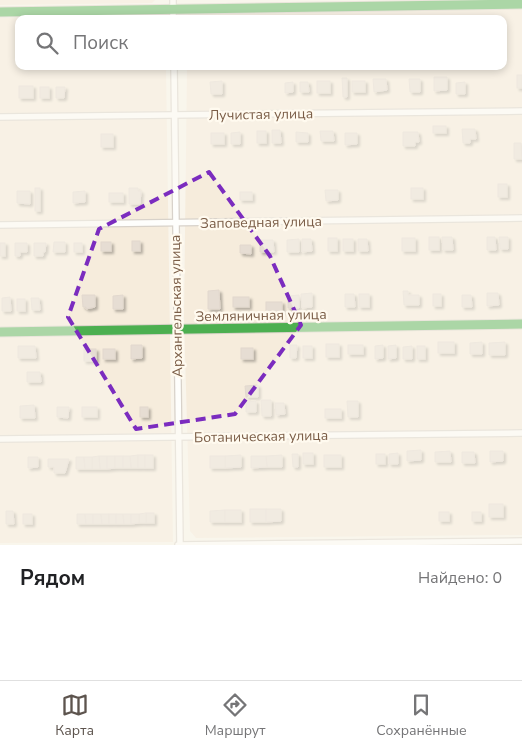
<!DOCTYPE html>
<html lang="ru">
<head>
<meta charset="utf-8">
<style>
  :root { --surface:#fff; --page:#f2f2f2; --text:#202124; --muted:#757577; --line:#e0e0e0; --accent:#5d544e }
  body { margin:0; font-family:"Nunito Sans",sans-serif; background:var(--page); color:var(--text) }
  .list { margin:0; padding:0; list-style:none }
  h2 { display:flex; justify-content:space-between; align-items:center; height:65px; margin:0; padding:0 20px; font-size:21px }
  h2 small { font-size:16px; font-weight:400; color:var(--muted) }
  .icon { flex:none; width:28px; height:28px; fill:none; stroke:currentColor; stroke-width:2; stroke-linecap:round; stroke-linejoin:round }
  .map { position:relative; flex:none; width:522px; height:545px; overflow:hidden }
  .search { position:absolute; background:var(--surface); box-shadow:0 2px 8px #0003; left:15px; right:15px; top:15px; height:55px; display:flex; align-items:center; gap:12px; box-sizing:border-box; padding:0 18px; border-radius:10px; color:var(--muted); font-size:19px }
  .sheet { height:135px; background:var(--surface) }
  nav { display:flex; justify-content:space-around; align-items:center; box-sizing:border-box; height:70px; border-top:1px solid var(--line); background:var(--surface); font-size:14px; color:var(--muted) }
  nav a { display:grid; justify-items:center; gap:2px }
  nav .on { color:var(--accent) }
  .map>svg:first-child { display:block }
  .residential { fill:#f6ecdc }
  .building { fill:#e6ddd3; stroke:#e2d8ce; filter:url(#shadow) }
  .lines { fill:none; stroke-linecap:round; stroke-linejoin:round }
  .street-casing { stroke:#d8d2ca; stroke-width:8 }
  .fast-casing { stroke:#d9d2c8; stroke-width:11 }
  .street { stroke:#fefefc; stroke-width:5.5 }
  .fast { stroke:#4caf50; stroke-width:9 }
  .marked { fill:none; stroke:#7b2cbf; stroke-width:4; stroke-dasharray:10 6; stroke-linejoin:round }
  .labels { text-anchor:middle; stroke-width:4.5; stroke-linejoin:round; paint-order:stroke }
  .street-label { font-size:14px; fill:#7b5e48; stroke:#fffaef }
</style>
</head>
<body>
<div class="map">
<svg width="522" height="545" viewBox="0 0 522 545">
  <defs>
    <filter id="shadow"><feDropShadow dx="2.5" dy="2.5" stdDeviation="1" flood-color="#0004"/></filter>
  </defs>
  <rect width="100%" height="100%" fill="#f9f5ec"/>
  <!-- residential -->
  <g class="residential">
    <polygon points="0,0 155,0 152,3 0,5"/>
    <polygon points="522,8 522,535 196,538 190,531 184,317 187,66 503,66 503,19 188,19 188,14"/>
    <polygon points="165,17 19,19 19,66 166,66 173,542 0,543 0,18"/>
  </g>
  <!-- building -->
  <g class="building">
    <rect x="517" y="75" width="5" height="13"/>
    <polygon points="434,77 447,77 447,90 434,91"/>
    <polygon points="342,78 347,78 347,97 343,97"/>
    <polygon points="373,79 386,79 387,90 374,92"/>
    <polygon points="409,79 420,79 420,92 410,92"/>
    <polygon points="222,81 222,94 211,94 210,82"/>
    <rect x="317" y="81" width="13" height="12"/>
    <rect x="352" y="81" width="13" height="11"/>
    <polygon points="293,82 293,92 285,93 285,83"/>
    <polygon points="300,82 308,82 309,92 300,92"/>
    <polygon points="465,82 465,94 456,94 456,83"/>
    <rect x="19" y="86" width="14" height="12"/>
    <rect x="40" y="87" width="9" height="11"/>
    <polygon points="56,87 65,87 64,98 56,98"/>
    <rect x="433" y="126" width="13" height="7"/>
    <polygon points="462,129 475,129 476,139 470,139 470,143 463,143"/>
    <polygon points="272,130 280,130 281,143 272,143"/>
    <rect x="257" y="131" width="9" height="12"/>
    <polygon points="320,131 333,131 334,141 321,141"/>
    <polygon points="240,132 240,144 231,144 231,133"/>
    <polygon points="296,132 308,133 308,142 296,142"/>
    <polygon points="403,132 418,132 419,142 415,142 415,146 403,146"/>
    <rect x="211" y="133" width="13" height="11"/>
    <polygon points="345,133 357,133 357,144 345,145"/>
    <rect x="101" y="134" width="12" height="13"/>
    <polygon points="514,143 521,143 522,159 514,159"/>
    <rect x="498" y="184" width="9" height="13"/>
    <rect x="35" y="188" width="5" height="23"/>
    <polygon points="129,188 138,188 138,191 141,191 140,204 129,204"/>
    <rect x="411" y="188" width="12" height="11"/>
    <polygon points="325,190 338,190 338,200 326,201"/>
    <polygon points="17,191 30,191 30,204 17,203"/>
    <polygon points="85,191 85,202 73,203 73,192"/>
    <rect x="240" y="192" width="12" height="8"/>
    <rect x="109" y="193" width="14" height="9"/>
    <rect x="429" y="237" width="10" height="13"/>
    <polygon points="442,237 452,237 453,250 443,250"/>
    <polygon points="487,237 495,237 496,250 487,250"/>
    <polygon points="499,237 508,237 508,249 500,249"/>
    <rect x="328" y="238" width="9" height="13"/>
    <rect x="402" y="238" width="13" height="13"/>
    <polygon points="299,239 299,252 287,252 287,240"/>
    <polygon points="302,239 311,239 312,251 302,252"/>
    <rect x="343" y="239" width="10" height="12"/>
    <polygon points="358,239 367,239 368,251 358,251"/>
    <polygon points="260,240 273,240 274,252 260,252"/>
    <rect x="132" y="241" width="8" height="10"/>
    <polygon points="54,242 65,242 65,252 53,252"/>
    <rect x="101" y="242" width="10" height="9"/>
    <rect x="0" y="243" width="5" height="13"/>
    <polygon points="15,243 27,243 27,252 20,252 20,256 15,256"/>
    <polygon points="34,243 46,243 45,252 43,252 43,256 34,256"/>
    <rect x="74" y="243" width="8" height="9"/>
    <polygon points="240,245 251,245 251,254 240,253"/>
    <polygon points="219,290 220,309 208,309 208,291"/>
    <polygon points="403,291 408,291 408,295 419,295 419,305 404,305"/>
    <polygon points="312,293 312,307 302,308 301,294"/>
    <polygon points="487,293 498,293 499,305 487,306"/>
    <polygon points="345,294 354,294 355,307 345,307"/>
    <rect x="359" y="294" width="10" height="13"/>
    <rect x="433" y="294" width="8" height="12"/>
    <polygon points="82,295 95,295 95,307 86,309 86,307 83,307"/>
    <polygon points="123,295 123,309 113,309 113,296"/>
    <polygon points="299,295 299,308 288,308 288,296"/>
    <polygon points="462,295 471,295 472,307 462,307"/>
    <polygon points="10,297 11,311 2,311 2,298"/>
    <rect x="233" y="297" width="16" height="10"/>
    <polygon points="31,298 39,298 40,310 32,310"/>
    <rect x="17" y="299" width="8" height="12"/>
    <rect x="266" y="302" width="16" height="10"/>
    <rect x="438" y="342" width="16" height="11"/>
    <polygon points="482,342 482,354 470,354 470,343"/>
    <polygon points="505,342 505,355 489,355 489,343"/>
    <rect x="326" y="344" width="13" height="13"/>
    <polygon points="131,345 142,345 142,358 131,359"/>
    <polygon points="290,345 297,345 296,358 290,358"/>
    <rect x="348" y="345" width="15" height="9"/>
    <polygon points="383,345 383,358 375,359 375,346"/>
    <polygon points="396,345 396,358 388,359 388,346"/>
    <polygon points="18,346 35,346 36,358 18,358"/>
    <rect x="303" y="346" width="9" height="12"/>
    <polygon points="412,346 412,359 403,359 403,347"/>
    <rect x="417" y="346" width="8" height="13"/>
    <rect x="241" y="348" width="12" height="11"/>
    <rect x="84" y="349" width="12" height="12"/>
    <rect x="103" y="349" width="12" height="10"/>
    <polygon points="27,372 40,372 41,382 27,382"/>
    <polygon points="258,385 258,397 246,397 245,386"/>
    <polygon points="261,400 271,400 271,416 262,416"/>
    <polygon points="256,401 256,412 246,412 246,402"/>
    <polygon points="347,401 358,401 358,417 348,417"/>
    <polygon points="275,403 284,403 285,414 276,415"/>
    <polygon points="34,405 35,418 20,418 20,406"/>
    <polygon points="57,407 69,407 68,418 57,417"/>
    <rect x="82" y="407" width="15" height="10"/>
    <rect x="140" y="407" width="8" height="10"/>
    <rect x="325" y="409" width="16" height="9"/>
    <polygon points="421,450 421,460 407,461 407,451"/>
    <polygon points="450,451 451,462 435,462 435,452"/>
    <polygon points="490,451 503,451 503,461 490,462"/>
    <polygon points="462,452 474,452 475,463 462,463"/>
    <rect x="303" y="453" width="10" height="11"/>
    <polygon points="398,453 398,464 389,464 389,454"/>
    <polygon points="292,454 298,454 298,467 293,467"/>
    <rect x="376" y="454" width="9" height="10"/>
    <polygon points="138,455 138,468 131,468 130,456"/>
    <rect x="138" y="455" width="7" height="13"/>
    <rect x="145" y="455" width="8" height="13"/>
    <polygon points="241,455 241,467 225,468 225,456"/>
    <polygon points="282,455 282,467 267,467 266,456"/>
    <rect x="324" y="455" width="17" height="12"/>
    <polygon points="99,456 107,456 107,469 100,469"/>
    <polygon points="99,456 100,469 92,469 92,457"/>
    <polygon points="107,456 115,456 115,468 107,469"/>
    <rect x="115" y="456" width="8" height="12"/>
    <polygon points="123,456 130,456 131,468 123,468"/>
    <rect x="210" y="456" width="15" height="12"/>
    <polygon points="251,456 266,456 267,467 251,468"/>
    <polygon points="28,457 38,457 38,467 28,468"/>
    <polygon points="76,457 84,457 85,469 76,469"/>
    <polygon points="84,457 92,457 92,469 85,469"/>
    <polygon points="48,459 69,459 65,473 54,473 54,467 48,467"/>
    <rect x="489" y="504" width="14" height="13"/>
    <rect x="250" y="509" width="16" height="13"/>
    <polygon points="266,509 281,509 281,521 266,522"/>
    <polygon points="225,510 225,522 210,522 210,511"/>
    <rect x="225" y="510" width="16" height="12"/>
    <polygon points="6,511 13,511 14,524 6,524"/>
    <rect x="439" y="512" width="10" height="9"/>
    <rect x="472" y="512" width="9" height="9"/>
    <rect x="146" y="513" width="8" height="10"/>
    <polygon points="146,513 146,523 139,523 139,514"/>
    <rect x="23" y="514" width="9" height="10"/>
    <polygon points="77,514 85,514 86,524 77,524"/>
    <polygon points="85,514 93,514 93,524 86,524"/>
    <polygon points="93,514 101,514 102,524 93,524"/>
    <polygon points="101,514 109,514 109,524 102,524"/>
    <rect x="109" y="514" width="7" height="10"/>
    <polygon points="116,514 123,514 124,524 116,524"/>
    <polygon points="123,514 131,514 131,524 124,524"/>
    <polygon points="131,514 139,514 139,523 131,524"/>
  </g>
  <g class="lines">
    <!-- street casing -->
    <g class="street-casing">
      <g id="street">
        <polyline points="173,0 173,19"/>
        <polyline points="174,66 180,545"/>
        <polyline points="0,117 522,111"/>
        <polyline points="0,225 522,218"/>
        <polyline points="0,439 522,433"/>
        <polyline points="178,545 522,541"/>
      </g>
    </g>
    <!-- fast casing -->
    <g class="fast-casing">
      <g id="fast">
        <polyline points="0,12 522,4"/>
        <polyline points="0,332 522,324"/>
      </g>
    </g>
    <!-- street -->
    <use href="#street" class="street"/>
    <!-- fast -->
    <use href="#fast" class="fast"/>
  </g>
  <!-- marked area -->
  <path d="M0 0H522V545H0ZM 209,172 L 270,256 L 301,325 L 235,414 L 136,429 L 68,317 L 99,229 Z" fill="#f9f5ec" fill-opacity=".55" fill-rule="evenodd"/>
  <path class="marked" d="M 209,172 L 270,256 L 301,325 L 235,414 L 136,429 L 68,317 L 99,229 Z"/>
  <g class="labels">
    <!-- street labels -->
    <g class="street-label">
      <text transform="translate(261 114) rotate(-1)" y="5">Лучистая улица</text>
      <text transform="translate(261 222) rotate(-1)" y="5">Заповедная улица</text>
      <text transform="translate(176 306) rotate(-91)" y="5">Архангельская улица</text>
      <text transform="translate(261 315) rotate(-1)" y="5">Земляничная улица</text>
      <text transform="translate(261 436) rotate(-1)" y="5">Ботаническая улица</text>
    </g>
  </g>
</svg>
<div class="search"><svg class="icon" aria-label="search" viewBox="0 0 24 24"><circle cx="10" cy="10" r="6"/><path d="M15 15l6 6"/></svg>Поиск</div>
</div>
<section class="sheet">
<h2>Рядом<small>Найдено: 0</small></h2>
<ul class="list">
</ul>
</section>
<nav>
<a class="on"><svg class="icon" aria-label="map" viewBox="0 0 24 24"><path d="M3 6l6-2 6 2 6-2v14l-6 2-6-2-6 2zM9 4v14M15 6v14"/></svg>Карта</a>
<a><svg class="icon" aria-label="directions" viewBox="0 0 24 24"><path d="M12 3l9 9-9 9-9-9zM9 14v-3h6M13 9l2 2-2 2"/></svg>Маршрут</a>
<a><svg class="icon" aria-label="saved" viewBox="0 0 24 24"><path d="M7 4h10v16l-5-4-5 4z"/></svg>Сохранённые</a>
</nav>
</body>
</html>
